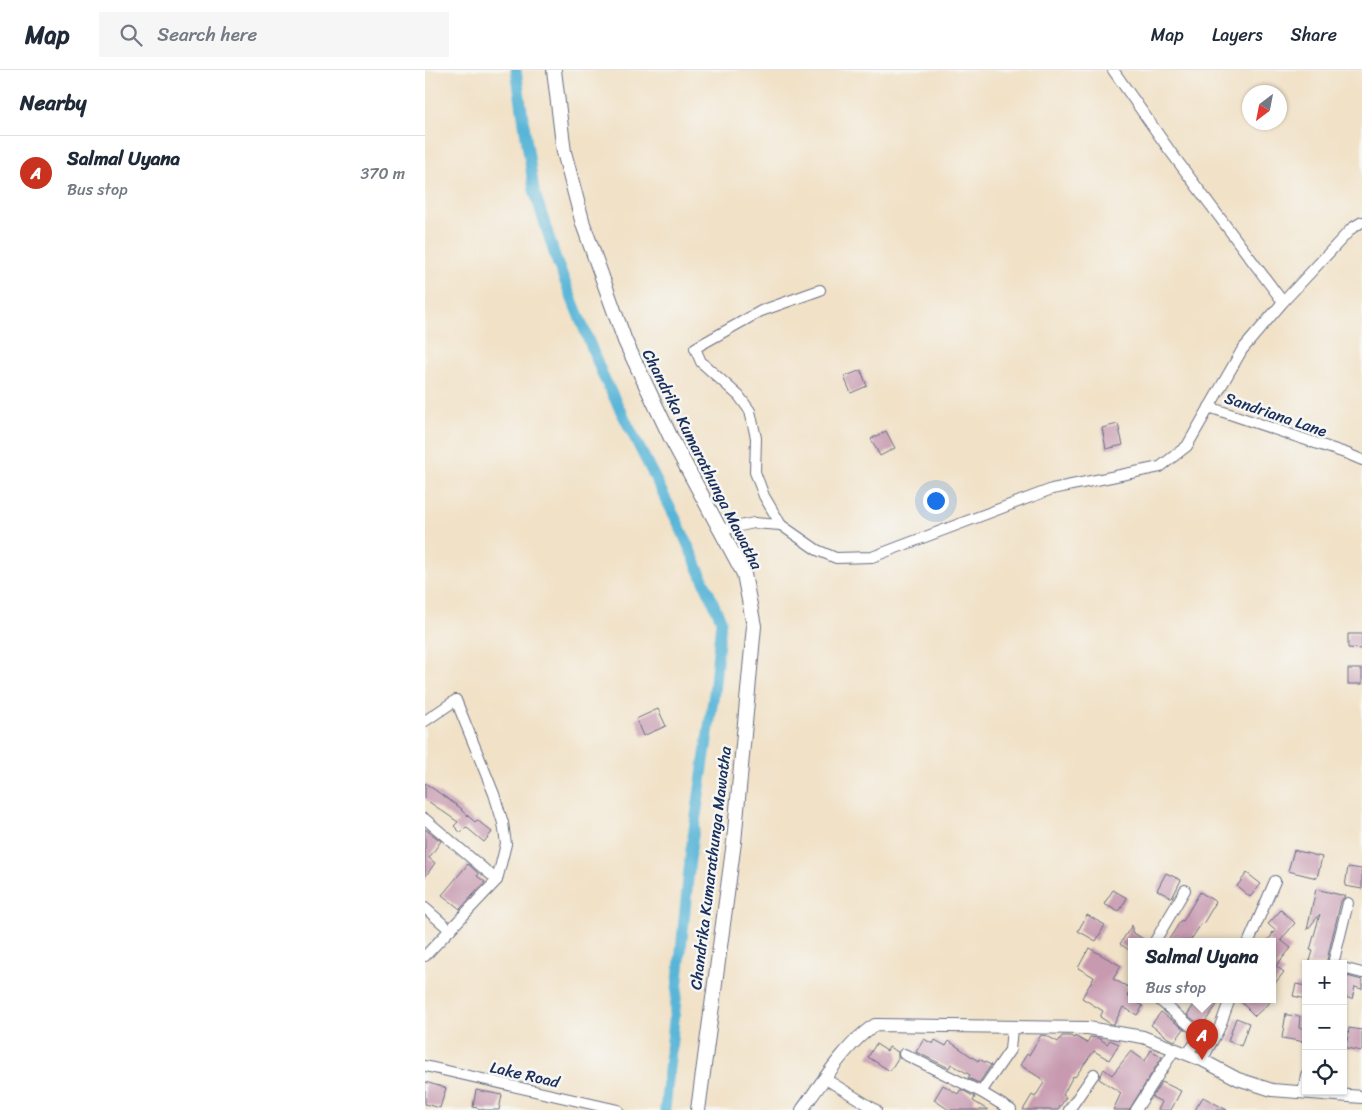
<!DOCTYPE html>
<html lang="en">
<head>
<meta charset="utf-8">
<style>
  :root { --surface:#fff; --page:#f6f6f7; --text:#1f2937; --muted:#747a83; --line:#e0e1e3; --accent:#c8321e }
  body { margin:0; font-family:Sriracha,sans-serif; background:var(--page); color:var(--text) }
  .controls { position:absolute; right:15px; bottom:15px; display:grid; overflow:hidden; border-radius:0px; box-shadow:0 1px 4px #0004 }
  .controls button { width:45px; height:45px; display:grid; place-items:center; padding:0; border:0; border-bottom:1px solid var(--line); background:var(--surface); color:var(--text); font:25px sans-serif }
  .compass { position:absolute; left:817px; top:15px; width:45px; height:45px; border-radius:50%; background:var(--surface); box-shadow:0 1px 4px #0004; rotate:212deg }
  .you { position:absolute; left:510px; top:430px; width:18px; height:18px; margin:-12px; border:4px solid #fff; border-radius:50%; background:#1a73e8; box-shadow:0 0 0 8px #1a73e833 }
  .badge { display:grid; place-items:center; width:32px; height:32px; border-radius:50%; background:var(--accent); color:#fff; font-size:16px; font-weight:700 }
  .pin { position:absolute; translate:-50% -41px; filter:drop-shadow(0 1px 2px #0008) }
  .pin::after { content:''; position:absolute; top:26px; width:18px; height:15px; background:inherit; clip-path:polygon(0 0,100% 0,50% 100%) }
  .popup { position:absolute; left:703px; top:868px; width:148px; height:65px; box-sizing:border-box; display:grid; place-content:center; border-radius:0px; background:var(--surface); filter:drop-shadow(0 1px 4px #0005); font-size:16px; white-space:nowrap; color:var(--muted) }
  .popup b { font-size:19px; color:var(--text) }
  .popup::after { content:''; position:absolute; left:50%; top:100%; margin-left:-10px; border:10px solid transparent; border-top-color:var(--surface) }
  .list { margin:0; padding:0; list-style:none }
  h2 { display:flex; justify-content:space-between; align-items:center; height:65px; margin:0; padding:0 20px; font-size:21px }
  h2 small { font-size:16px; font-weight:400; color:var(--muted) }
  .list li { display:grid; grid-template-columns:32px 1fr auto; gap:15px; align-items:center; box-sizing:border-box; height:75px; padding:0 20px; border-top:1px solid var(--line) }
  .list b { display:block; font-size:19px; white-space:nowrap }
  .list p { margin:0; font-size:16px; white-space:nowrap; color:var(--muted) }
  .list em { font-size:16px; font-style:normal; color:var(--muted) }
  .icon { flex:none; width:28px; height:28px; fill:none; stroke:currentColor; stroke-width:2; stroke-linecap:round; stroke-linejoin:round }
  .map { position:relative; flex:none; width:937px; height:1040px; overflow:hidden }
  header { display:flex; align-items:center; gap:30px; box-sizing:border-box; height:70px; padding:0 25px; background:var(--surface); border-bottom:1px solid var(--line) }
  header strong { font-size:24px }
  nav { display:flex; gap:28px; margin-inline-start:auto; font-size:18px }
  .search { width:350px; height:45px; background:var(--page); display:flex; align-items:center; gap:12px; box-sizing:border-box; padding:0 18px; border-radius:0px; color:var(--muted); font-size:19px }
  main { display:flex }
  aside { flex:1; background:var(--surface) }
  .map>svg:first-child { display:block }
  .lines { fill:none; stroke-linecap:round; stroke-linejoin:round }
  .canal { stroke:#59b5d7; stroke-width:11 }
  .building { fill:#c79ab0 }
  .minor-casing { stroke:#666d82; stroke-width:12 }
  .tertiary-casing { stroke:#666d82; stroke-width:14 }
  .secondary-casing { stroke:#666d82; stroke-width:16 }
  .minor { stroke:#fff; stroke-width:10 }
  .tertiary { stroke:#fff; stroke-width:12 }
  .secondary { stroke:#fff; stroke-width:14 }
  .labels { text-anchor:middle; stroke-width:5; stroke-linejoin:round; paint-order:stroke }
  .street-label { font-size:16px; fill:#1b2f5e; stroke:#f6f6f2 }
</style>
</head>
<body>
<header>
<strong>Map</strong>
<div class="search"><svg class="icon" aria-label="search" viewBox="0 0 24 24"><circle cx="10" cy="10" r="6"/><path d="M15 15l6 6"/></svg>Search here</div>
<nav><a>Map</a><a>Layers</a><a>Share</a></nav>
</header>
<main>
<aside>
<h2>Nearby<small></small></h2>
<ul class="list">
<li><span class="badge">A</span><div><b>Salmal Uyana</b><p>Bus stop</p></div><em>370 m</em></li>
</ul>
</aside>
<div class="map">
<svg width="937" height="1040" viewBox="0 0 937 1040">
  <rect width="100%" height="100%" fill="#f6f6f2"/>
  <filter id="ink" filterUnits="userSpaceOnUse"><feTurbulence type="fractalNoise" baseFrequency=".02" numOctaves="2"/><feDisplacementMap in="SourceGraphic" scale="10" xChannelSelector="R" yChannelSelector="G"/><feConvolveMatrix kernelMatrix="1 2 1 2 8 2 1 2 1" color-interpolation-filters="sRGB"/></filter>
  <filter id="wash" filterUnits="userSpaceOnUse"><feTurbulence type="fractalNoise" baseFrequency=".0096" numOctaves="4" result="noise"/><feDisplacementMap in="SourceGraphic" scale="20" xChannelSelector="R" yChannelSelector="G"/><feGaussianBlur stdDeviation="1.12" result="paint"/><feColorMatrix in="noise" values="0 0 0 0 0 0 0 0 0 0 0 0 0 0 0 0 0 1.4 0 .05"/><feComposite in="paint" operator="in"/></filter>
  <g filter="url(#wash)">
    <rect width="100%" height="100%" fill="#f1e1c6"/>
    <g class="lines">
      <!-- canal -->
      <polyline class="canal" points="91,0 109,120 132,192 178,306 254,455 296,550 289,623 266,780 240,1040"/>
    </g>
    <g id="blocks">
      <!-- building -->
      <g class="building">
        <polygon points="436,300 442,316 426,323 419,307"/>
        <polygon points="693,354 698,375 681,379 677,358"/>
        <polygon points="461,361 470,378 455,386 446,369"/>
        <polygon points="923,564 937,564 937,579 923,578"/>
        <rect x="923" y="599" width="14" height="15"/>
        <polygon points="233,639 241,656 218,666 211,649"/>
        <polygon points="0,713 37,739 36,740 50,752 52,750 67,762 59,772 41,757 36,763 29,756 33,752 0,729"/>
        <polygon points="0,759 16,771 4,788 10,793 0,807"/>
        <polygon points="869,780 897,787 892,808 863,801"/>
        <polygon points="43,794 54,804 52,806 60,812 35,839 17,825"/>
        <polygon points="923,797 937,799 937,819 920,816"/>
        <polygon points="741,803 756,810 747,828 732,820"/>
        <polygon points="822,803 836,814 825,827 812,816"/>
        <polygon points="891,819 920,826 916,831 901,894 884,894 888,881 885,880 895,844 882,860"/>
        <polygon points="688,820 702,828 694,842 679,834"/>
        <polygon points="775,822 791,832 778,854 777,853 765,871 743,871 756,850 758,851"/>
        <polygon points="856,840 870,853 856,870 866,878 851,896 859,902 847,917 847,871 842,871 847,865 847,862 848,864 851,861 843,854"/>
        <polygon points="662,845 680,855 671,871 653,861"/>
        <polygon points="707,855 707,862 722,871 707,871 707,882 695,874"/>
        <polygon points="664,878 696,896 688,909 707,919 702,926 718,936 712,945 698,937 689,954 686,954 675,947 678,941 657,928 669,907 653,898"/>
        <polygon points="918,905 937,910 937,919 930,917 927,929 918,927"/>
        <polygon points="871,914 881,916 881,929 868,926"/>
        <polygon points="773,929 796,929 777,956 762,945"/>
        <polygon points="813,929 848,929 830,946"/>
        <polygon points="736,942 759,959 750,971 743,968 726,955"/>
        <polygon points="861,943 862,945 875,946 874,958 881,959 880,972 857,968"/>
        <polygon points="811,948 824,953 816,976 803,971"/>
        <polygon points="924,958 937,960 937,981 921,978"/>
        <polygon points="616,965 622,966 633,972 637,966 645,966 649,968 650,966 662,973 665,967 674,968 682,974 685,970 694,974 684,990 669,981 650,1007 648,1006 638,1025 641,1027 633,1040 598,1040 607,1025 610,1027 620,1011 595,995 602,984 604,985"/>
        <polygon points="499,969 508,974 510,970 521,976 524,971 553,991 554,989 566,995 554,1013 543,1008 545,1005 526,994 524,998 491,982"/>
        <polygon points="451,974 462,981 464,977 473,982 473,988 465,1001 443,987"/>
        <polygon points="726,980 737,987 704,1040 688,1040 696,1023 674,1009 679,999 687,1005 706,981 720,991"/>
        <polygon points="0,1012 21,1018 15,1038 0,1034"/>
        <polygon points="737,1012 756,1021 746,1040 733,1040 737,1032 727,1027"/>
        <polygon points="518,1015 533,1024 535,1020 537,1020 550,1027 548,1031 563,1040 524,1040 509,1030"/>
        <polygon points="51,1020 77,1025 74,1040 60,1040 48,1037"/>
        <polygon points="778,1027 802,1040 770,1040"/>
      </g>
    </g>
  </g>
  <g filter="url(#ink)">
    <use href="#blocks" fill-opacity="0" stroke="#666d82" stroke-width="1"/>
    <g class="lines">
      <!-- minor casing -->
      <g class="minor-casing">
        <g id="minor">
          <polyline points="688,0 745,81 858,232"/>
          <polyline points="395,220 336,241 270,278 276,292 314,326 325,341 331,368 330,402 339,426 356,455 392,480 411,488 447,487 627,419 735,397 762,376 817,280 858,232 927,158 937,152"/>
          <polyline points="784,337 923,384 937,390"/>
          <polyline points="296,460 329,453 356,455"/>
          <polyline points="0,651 31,630 69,724 78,753 81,774 72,810"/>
          <polyline points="0,749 72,810 0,886"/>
          <polyline points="0,838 25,860"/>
          <polyline points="730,871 760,820"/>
          <polyline points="824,871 850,811"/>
          <polyline points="908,894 923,833"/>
          <polyline points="918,898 937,903"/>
          <polyline points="733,929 776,965 762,984"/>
          <polyline points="479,984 556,1022 586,1040"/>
          <polyline points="777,990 794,959 805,929"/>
          <polyline points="0,996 193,1040"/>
          <polyline points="399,1008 451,1040"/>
          <polyline points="556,1022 585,980 587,958"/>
          <polyline points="878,1022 881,1005"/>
          <polyline points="644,1040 669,1004"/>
          <polyline points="711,1040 750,979"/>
        </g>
      </g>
      <!-- tertiary casing -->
      <g class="tertiary-casing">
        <path id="tertiary" d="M 377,1040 C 395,1015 424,970 450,955 L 663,958 L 718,967 L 777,990 L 813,1009 L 847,1020 L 937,1027"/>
      </g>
      <!-- secondary casing -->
      <g class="secondary-casing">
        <polyline id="secondary" points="129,0 139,82 158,154 200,271 246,368 319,504 329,556 309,772 273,1040"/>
      </g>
      <!-- minor -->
      <use href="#minor" class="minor"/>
      <!-- tertiary -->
      <use href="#tertiary" class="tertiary"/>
      <!-- secondary -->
      <use href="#secondary" class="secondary"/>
    </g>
  </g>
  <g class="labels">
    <!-- street labels -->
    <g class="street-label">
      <text transform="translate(851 344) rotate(19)" y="6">Sandriana Lane</text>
      <text transform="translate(278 389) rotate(63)" y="6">Chandrika Kumarathunga Mawatha</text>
      <text transform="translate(285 798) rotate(-83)" y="6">Chandrika Kumarathunga Mawatha</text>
      <text transform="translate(100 1004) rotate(13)" y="6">Lake Road</text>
    </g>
  </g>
</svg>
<div class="controls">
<button>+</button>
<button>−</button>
<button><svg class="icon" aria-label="locate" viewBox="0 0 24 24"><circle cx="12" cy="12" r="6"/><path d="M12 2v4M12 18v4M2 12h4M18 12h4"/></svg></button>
</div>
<svg class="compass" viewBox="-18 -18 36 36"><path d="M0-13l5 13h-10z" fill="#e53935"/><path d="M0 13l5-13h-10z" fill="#747a83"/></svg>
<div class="you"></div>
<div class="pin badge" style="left:777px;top:990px">A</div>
<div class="popup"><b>Salmal Uyana</b>Bus stop</div>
</div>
</main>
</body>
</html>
